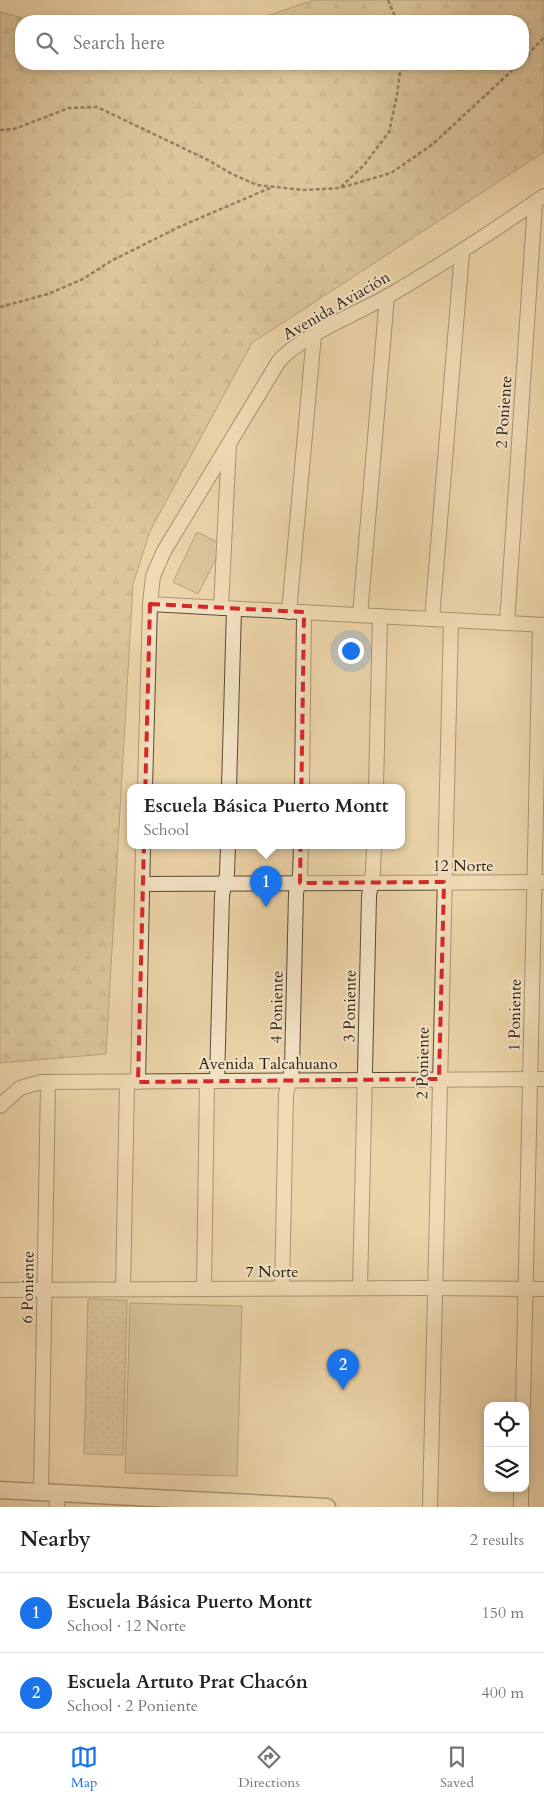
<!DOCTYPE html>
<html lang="en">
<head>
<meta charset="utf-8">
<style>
  :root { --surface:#fff; --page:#f6f6f6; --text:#222; --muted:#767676; --line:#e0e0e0; --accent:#1a73e8 }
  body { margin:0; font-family:Cardo,serif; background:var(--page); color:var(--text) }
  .controls { position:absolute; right:15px; bottom:15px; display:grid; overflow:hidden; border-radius:10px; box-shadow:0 2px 8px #0003 }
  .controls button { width:45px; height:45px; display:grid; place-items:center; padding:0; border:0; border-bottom:1px solid var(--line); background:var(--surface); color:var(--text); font:25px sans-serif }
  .you { position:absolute; left:350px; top:650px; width:18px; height:18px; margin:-12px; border:4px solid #fff; border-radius:50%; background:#1a73e8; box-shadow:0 0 0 8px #1a73e833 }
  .badge { display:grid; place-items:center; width:32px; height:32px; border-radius:50%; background:var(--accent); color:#fff; font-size:16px; font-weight:700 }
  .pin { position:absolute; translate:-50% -41px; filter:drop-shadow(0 1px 2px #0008) }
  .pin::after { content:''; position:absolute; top:26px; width:18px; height:15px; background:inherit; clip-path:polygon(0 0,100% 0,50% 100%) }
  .popup { position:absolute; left:127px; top:784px; width:278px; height:65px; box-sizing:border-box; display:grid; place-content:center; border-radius:10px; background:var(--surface); filter:drop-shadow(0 1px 4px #0005); font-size:16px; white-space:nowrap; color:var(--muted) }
  .popup b { font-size:19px; color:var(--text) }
  .popup::after { content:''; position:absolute; left:50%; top:100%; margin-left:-10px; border:10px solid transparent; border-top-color:var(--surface) }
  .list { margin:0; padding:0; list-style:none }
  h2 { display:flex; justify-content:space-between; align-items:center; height:65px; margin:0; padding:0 20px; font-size:21px }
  h2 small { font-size:16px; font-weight:400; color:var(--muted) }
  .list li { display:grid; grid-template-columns:32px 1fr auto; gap:15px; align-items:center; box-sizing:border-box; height:80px; padding:0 20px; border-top:1px solid var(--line) }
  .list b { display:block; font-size:19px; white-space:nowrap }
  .list p { margin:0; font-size:16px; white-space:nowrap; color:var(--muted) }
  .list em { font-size:16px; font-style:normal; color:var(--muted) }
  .icon { flex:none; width:28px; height:28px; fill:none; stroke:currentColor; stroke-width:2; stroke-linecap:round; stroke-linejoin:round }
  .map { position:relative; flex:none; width:544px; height:1507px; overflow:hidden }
  .search { position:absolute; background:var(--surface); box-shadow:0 2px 8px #0003; left:15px; right:15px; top:15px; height:55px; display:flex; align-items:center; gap:12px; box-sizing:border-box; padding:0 18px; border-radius:20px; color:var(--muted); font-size:19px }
  .sheet { height:225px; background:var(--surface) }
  nav { display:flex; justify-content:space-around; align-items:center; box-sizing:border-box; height:70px; border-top:1px solid var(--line); background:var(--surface); font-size:14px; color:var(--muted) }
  nav a { display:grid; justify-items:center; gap:2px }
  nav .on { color:var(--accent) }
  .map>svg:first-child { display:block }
  .green { fill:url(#green-dots); stroke:#79694f }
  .forest { fill:url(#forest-firs); stroke:#79694f }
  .pitch { fill:#cbb58e; stroke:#79694f }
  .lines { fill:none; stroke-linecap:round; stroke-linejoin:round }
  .minor-casing { stroke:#584b36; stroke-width:16 }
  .tertiary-casing { stroke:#584b36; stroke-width:19 }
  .path { stroke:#271d10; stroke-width:2.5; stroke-dasharray:4 2.5; stroke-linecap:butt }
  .minor { stroke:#f3e3c6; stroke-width:14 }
  .tertiary { stroke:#f3e3c6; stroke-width:16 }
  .marked { fill:none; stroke:#d62828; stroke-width:4; stroke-dasharray:10 6; stroke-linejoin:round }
  .labels { text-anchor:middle; stroke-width:4; stroke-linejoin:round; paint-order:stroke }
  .street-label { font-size:16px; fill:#271d10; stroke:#f3e3c6 }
</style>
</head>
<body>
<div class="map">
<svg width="544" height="1507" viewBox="0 0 544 1507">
  <defs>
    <pattern id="green-dots" width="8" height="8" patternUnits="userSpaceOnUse" patternTransform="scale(1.25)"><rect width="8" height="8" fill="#cbb58e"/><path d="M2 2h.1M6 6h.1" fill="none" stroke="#ae9b79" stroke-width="1.8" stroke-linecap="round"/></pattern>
    <pattern id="forest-firs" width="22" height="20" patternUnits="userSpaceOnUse" patternTransform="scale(1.25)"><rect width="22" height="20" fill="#cbb58e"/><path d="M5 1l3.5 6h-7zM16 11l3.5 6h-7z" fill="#ae9b79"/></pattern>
  </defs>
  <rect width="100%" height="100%" fill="#ecd4a8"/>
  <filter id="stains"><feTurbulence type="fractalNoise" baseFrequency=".004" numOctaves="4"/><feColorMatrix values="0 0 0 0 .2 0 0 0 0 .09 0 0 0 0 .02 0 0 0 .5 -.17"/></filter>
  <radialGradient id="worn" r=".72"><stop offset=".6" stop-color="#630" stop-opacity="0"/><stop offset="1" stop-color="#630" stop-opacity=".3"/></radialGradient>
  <!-- green -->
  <polygon class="green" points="88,1299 127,1300 123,1455 84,1454"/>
  <!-- forest -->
  <polygon class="forest" points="314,0 544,0 544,152 252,343 150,531 133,584 106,1054 0,1063 0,12 34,21 21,21 21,64 523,64 523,21 252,21"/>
  <!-- pitch -->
  <g class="pitch">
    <polygon points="197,532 223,545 198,594 173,582"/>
    <polygon points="130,1303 242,1306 237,1476 125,1473"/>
  </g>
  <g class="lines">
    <!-- minor casing -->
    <g class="minor-casing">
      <g id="minor">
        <polyline points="150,604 544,625"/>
        <polyline points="221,608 229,444"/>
        <polyline points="289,612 314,335"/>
        <polyline points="360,615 387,296"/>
        <polyline points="432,619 462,252"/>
        <polyline points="507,623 535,203"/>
        <path d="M 145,788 L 150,604 L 153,576 L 164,551 L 279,361 C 302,335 358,313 390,295 C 443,264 493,231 544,196"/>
        <polyline points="229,788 234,609"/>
        <polyline points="302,788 304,612"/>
        <polyline points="376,788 380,616"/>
        <polyline points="142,884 544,882"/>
        <polyline points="217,1081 222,895 227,874 228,846"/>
        <polyline points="138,1082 143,846"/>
        <polyline points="0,1106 20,1088 41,1082 544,1079"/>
        <polyline points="282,1288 286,1094 292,1069 296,893 300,875 301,846"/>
        <polyline points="360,1288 369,896 373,871 374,846"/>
        <polyline points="123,1289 127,1082"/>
        <polyline points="204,1289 207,1081"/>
        <polyline points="0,1290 426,1288 544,1289"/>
        <polyline points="523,1406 540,625"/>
        <polyline points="41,1492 48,1082"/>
        <polyline points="57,1507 57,1493"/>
        <polyline points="430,1507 451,620"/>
        <polyline points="521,1507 521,1488"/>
      </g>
    </g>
    <!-- tertiary casing -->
    <g class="tertiary-casing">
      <polyline id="tertiary" points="0,1490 327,1507"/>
    </g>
    <!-- path -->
    <g class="path">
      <polyline points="388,0 397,21"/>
      <polyline points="523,60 544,37"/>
      <polyline points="0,130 14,129 69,108 97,107 206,159 232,174 257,185 304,190 340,188 391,173 433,144 519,64"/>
      <polyline points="341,187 364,165 389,132 397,95 401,64"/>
      <polyline points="0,307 48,294 83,279 111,261 179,227 270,188"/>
    </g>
    <!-- minor -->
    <use href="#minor" class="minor"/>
    <!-- tertiary -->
    <use href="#tertiary" class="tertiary"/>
  </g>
  <!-- marked area -->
  <path d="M0 0H544V1507H0ZM 150,604 L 304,612 L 300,883 L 444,882 L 439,1079 L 138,1082 Z" fill="#ecd4a8" fill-opacity=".55" fill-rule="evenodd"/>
  <path class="marked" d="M 150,604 L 304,612 L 300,883 L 444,882 L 439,1079 L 138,1082 Z"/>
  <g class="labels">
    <!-- street labels -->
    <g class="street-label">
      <text transform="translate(336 305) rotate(-30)" y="6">Avenida Aviación</text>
      <text transform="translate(503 412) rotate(-86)" y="6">2 Poniente</text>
      <text x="463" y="871">12 Norte</text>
      <text transform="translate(349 1006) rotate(-89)" y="6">3 Poniente</text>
      <text transform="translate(276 1007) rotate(-89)" y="6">4 Poniente</text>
      <text transform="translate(514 1015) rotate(-89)" y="6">1 Poniente</text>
      <text x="268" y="1069">Avenida Talcahuano</text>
      <text transform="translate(422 1063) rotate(-89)" y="6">2 Poniente</text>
      <text x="272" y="1277">7 Norte</text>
      <text transform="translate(27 1287) rotate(-89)" y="6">6 Poniente</text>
    </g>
  </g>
  <rect width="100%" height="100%" filter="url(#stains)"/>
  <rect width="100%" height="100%" fill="url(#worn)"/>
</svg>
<div class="controls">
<button><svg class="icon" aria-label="locate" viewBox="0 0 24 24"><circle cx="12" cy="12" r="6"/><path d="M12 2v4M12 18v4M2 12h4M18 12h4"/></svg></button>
<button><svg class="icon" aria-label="layers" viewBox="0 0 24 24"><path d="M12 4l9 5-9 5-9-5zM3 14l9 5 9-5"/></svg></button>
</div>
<div class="you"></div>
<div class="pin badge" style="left:266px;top:907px">1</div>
<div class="popup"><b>Escuela Básica Puerto Montt</b>School</div>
<div class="pin badge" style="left:343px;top:1390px">2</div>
<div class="search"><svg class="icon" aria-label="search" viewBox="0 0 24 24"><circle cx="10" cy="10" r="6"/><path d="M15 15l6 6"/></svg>Search here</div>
</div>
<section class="sheet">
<h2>Nearby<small>2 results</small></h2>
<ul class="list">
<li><span class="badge">1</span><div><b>Escuela Básica Puerto Montt</b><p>School · 12 Norte</p></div><em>150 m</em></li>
<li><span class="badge">2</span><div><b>Escuela Artuto Prat Chacón</b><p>School · 2 Poniente</p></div><em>400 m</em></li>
</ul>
</section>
<nav>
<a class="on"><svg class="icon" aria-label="map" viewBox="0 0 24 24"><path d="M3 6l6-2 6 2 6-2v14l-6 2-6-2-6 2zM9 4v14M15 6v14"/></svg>Map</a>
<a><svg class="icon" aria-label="directions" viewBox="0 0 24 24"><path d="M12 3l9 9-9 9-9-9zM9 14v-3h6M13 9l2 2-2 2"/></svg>Directions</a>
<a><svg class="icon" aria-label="saved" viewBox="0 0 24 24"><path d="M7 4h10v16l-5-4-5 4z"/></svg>Saved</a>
</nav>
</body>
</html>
